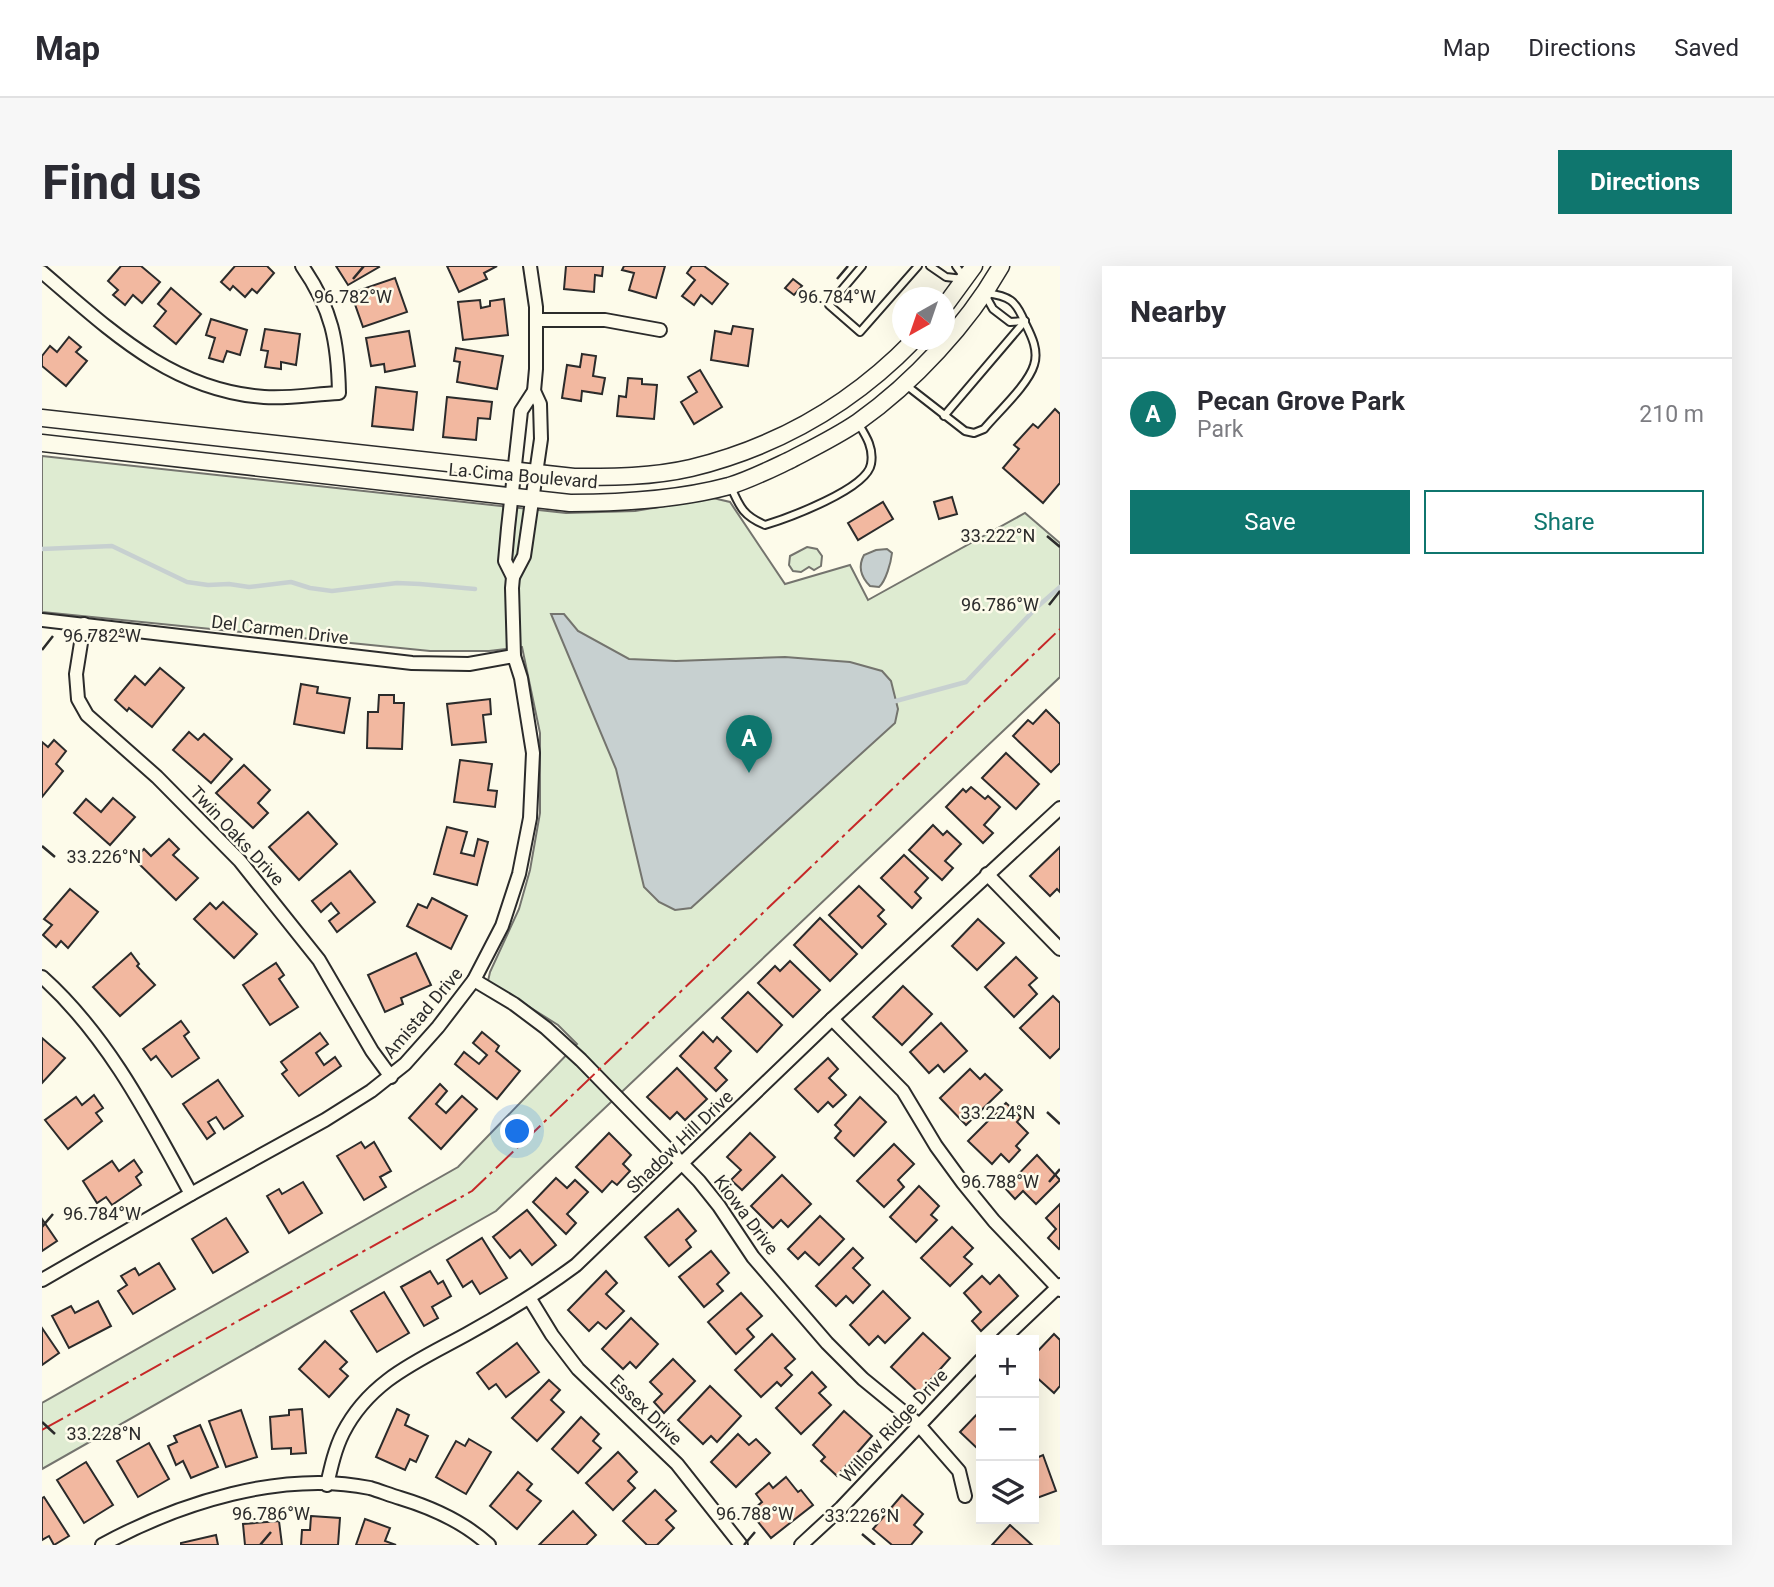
<!DOCTYPE html>
<html lang="en">
<head>
<meta charset="utf-8">
<style>
  :root { --surface:#fff; --page:#f7f7f7; --text:#2b2b33; --muted:#7c7c81; --line:#e1e1e2; --accent:#0f766e }
  body { margin:0; font-family:Roboto,sans-serif; background:var(--page); color:var(--text) }
  .controls { position:absolute; right:21px; bottom:21px; display:grid; overflow:hidden; border-radius:0px; box-shadow:0 7px 28px #0002 }
  .controls button { width:63px; height:63px; display:grid; place-items:center; padding:0; border:0; border-bottom:2px solid var(--line); background:var(--surface); color:var(--text); font:35px sans-serif }
  .compass { position:absolute; left:850px; top:21px; width:63px; height:63px; border-radius:50%; background:var(--surface); box-shadow:0 7px 28px #0002; rotate:220deg }
  .you { position:absolute; left:476px; top:866px; width:24px; height:24px; margin:-18px; border:5px solid #fff; border-radius:50%; background:#1a73e8; box-shadow:0 0 0 10px #1a73e833 }
  .badge { display:grid; place-items:center; width:46px; height:46px; border-radius:50%; background:var(--accent); color:#fff; font-size:23px; font-weight:700 }
  .pin { position:absolute; translate:-50% -58px; filter:drop-shadow(0 2px 4px #0008) }
  .pin::after { content:''; position:absolute; top:37px; width:24px; height:21px; background:inherit; clip-path:polygon(0 0,100% 0,50% 100%) }
  .list { margin:0; padding:0; list-style:none }
  h2 { display:flex; justify-content:space-between; align-items:center; height:91px; margin:0; padding:0 28px; font-size:30px }
  h2 small { font-size:23px; font-weight:400; color:var(--muted) }
  .list li { display:grid; grid-template-columns:46px 1fr auto; gap:21px; align-items:center; box-sizing:border-box; height:112px; padding:0 28px; border-top:2px solid var(--line) }
  .list b { display:block; font-size:26px; white-space:nowrap }
  .list p { margin:0; font-size:23px; white-space:nowrap; color:var(--muted) }
  .list em { font-size:23px; font-style:normal; color:var(--muted) }
  .actions { display:flex; gap:14px; padding:21px 28px }
  .actions a { flex:1; padding:16px 0; border:2px solid var(--accent); border-radius:0px; text-align:center; font-size:24px; color:var(--accent) }
  .actions .main { background:var(--accent); color:#fff }
  .icon { flex:none; width:38px; height:38px; fill:none; stroke:currentColor; stroke-width:2; stroke-linecap:round; stroke-linejoin:round }
  .map { position:relative; flex:none; width:1018px; height:1279px; overflow:hidden; border-radius:0px }
  header { display:flex; align-items:center; gap:42px; box-sizing:border-box; height:98px; padding:0 35px; background:var(--surface); border-bottom:2px solid var(--line) }
  header strong { font-size:33px }
  nav { display:flex; gap:38px; margin-inline-start:auto; font-size:24px }
  .intro { display:flex; align-items:center; justify-content:space-between; box-sizing:border-box; height:168px; padding:0 42px }
  h1 { margin:0; font-size:49px }
  .button { padding:18px 32px; border-radius:0px; background:var(--accent); color:#fff; font-size:24px; font-weight:700 }
  main { display:flex; gap:42px; padding:0 42px }
  aside { flex:1; background:var(--surface); border-radius:0px; box-shadow:0 7px 28px #0002 }
  .map>svg:first-child { display:block }
  .green { fill:#deebd1; stroke:#74746e; stroke-width:2 }
  .water { fill:#c7d0d0; stroke:#74746e; stroke-width:2 }
  .lines { fill:none; stroke-linecap:round; stroke-linejoin:round }
  .stream { stroke:#c7d0d0; stroke-width:4.5 }
  .building { fill:#f2b8a0; stroke:#2b2b2b; stroke-width:2 }
  .service-casing { stroke:#2b2b2b; stroke-width:10 }
  .minor-casing { stroke:#2b2b2b; stroke-width:16 }
  .tertiary-casing { stroke:#2b2b2b; stroke-width:19 }
  .service { stroke:#fdfbea; stroke-width:6 }
  .minor { stroke:#fdfbea; stroke-width:12 }
  .tertiary { stroke:#fdfbea; stroke-width:16 }
  .power { stroke:#c62828; stroke-width:2; stroke-dasharray:24 5 3.5 5; stroke-linecap:butt }
  .ticks { fill:none; stroke:#2b2b2b; stroke-width:2.5 }
  .labels { text-anchor:middle; stroke-width:5; stroke-linejoin:round; paint-order:stroke }
  .street-label { font-size:18px; fill:#2b2b2b; stroke:#fdfbea }
  .ticks-label { font-size:18px; text-anchor:middle; fill:#2b2b2b; stroke:#fdfbea; stroke-width:5; stroke-linejoin:round; paint-order:stroke }
</style>
</head>
<body>
<header>
<strong>Map</strong>
<nav><a>Map</a><a>Directions</a><a>Saved</a></nav>
</header>
<div class="intro"><h1>Find us</h1><a class="button">Directions</a></div>
<main>
<div class="map">
<svg width="1018" height="1279" viewBox="0 0 1018 1279">
  <rect width="100%" height="100%" fill="#fdfbea"/>
  <!-- green -->
  <g class="green">
    <polygon points="0,190 524,247 593,245 671,232 688,236 743,318 808,299 826,334 983,247 1018,277 1018,411 454,945 0,1203 0,1137 416,901 535,778 516,759 446,715 448,706 477,643 488,604 498,547 498,467 480,381 447,385 388,385 0,346"/>
    <polygon points="765,281 775,283 780,290 779,300 772,304 767,301 759,306 751,305 747,299 748,290"/>
  </g>
  <!-- water -->
  <g class="water">
    <path d="M 845,283 L 850,287 C 849,296 844,315 837,321 L 828,320 C 819,311 816,300 822,289 L 834,284 Z"/>
    <polygon points="509,348 522,348 536,365 587,393 634,395 743,391 808,396 840,405 849,415 856,443 853,457 649,642 633,644 617,636 602,621 574,503"/>
  </g>
  <g class="lines">
    <!-- stream -->
    <g class="stream">
      <polyline points="0,283 70,280 145,316 166,319 187,318 207,321 249,316 268,322 290,325 355,317 378,318 433,323"/>
      <polyline points="850,436 924,416 994,342 1018,321"/>
    </g>
  </g>
  <!-- building -->
  <g class="building">
    <polygon points="79,0 99,0 118,16 100,37 91,29 83,39 71,29 76,24 66,15"/>
    <polygon points="193,0 225,0 232,7 215,27 210,23 203,31 191,20 188,24 179,16"/>
    <polygon points="294,0 336,0 337,1 306,19"/>
    <polygon points="405,0 455,0 442,7 445,13 417,26"/>
    <polygon points="524,0 561,0 560,10 553,9 552,26 522,23"/>
    <polygon points="582,0 623,0 614,32 587,24 592,7 580,4"/>
    <polygon points="650,0 662,0 686,18 670,38 659,29 652,39 640,30 653,14 645,7"/>
    <polygon points="353,12 365,46 321,61 309,27"/>
    <polygon points="751,13 760,20 752,29 743,22"/>
    <polygon points="129,22 159,48 134,78 112,60 124,45 116,38"/>
    <polygon points="462,33 466,69 421,74 416,36 438,34 439,42 448,40 448,35"/>
    <polygon points="169,53 205,64 198,89 185,85 181,96 167,92 173,72 164,69"/>
    <polygon points="691,60 711,63 706,100 669,94 673,65 689,68"/>
    <polygon points="223,63 258,68 254,99 239,96 239,103 223,101 226,85 219,84"/>
    <polygon points="367,65 373,100 343,106 342,98 329,100 324,72"/>
    <polygon points="27,71 39,81 34,86 45,95 24,120 0,100 0,90 8,80 15,86"/>
    <polygon points="414,82 461,90 455,123 415,116 418,96 412,95"/>
    <polygon points="540,88 554,90 551,110 563,112 560,128 540,125 539,135 520,132 525,99 538,101"/>
    <polygon points="658,104 680,141 652,158 639,136 655,126 646,111"/>
    <polygon points="586,112 600,113 600,118 615,119 612,153 575,150 577,130 584,131"/>
    <polygon points="334,121 375,126 371,164 330,160"/>
    <polygon points="405,131 450,136 448,153 436,152 434,174 401,171"/>
    <polygon points="1013,143 1018,148 1018,217 1001,237 961,202 977,183 972,179 991,158 996,162"/>
    <polygon points="910,231 915,248 897,253 892,236"/>
    <polygon points="841,236 851,253 816,274 806,257"/>
    <polygon points="118,402 142,422 110,461 87,442 85,445 73,434 93,410 103,419"/>
    <polygon points="259,418 276,421 275,427 308,432 302,467 252,458"/>
    <polygon points="337,429 352,429 352,437 362,437 360,483 325,482 326,446 336,446"/>
    <polygon points="448,433 449,448 441,449 444,476 410,479 405,438"/>
    <polygon points="1004,444 1018,458 1018,497 1009,506 971,470 986,454 991,458"/>
    <polygon points="147,466 156,474 162,468 190,493 169,517 131,484"/>
    <polygon points="12,474 24,485 14,498 21,505 0,531 0,476 6,481"/>
    <polygon points="964,487 997,518 974,543 940,512"/>
    <polygon points="418,494 450,498 446,524 455,525 453,541 412,536"/>
    <polygon points="202,499 228,524 216,537 226,547 211,562 174,527"/>
    <polygon points="929,521 943,533 946,530 958,541 942,559 951,567 941,577 904,541 921,523 924,526"/>
    <polygon points="71,532 93,551 68,579 32,547 44,533 59,546"/>
    <polygon points="266,546 295,578 257,614 227,581"/>
    <polygon points="891,559 901,569 905,565 919,578 903,595 911,602 900,614 867,584"/>
    <polygon points="405,561 425,566 419,587 432,590 436,573 446,576 435,619 392,608"/>
    <polygon points="127,573 137,583 131,589 156,612 134,634 92,593 102,583 109,590"/>
    <polygon points="1018,581 1018,626 1015,623 1008,630 988,610"/>
    <polygon points="862,589 886,612 873,626 879,632 870,642 839,612"/>
    <polygon points="308,605 333,636 295,666 287,655 297,647 289,637 279,646 270,635"/>
    <polygon points="817,620 842,644 836,650 844,658 820,682 787,649"/>
    <polygon points="28,623 56,646 26,682 19,675 14,681 1,669 10,659 2,653"/>
    <polygon points="390,632 425,650 409,683 365,660 376,638 385,642"/>
    <polygon points="181,636 215,668 192,692 152,653 168,637 174,643"/>
    <polygon points="778,652 815,688 788,715 752,679"/>
    <polygon points="936,653 962,677 935,704 910,680"/>
    <polygon points="89,687 97,698 95,700 113,719 78,750 51,721"/>
    <polygon points="374,687 389,719 359,732 361,738 343,746 326,709"/>
    <polygon points="974,691 995,712 987,719 995,728 972,751 943,721"/>
    <polygon points="748,695 778,724 751,751 716,717 733,700 738,705"/>
    <polygon points="234,697 242,709 237,713 256,741 228,759 201,719"/>
    <polygon points="861,720 890,748 860,779 831,751"/>
    <polygon points="706,726 740,759 715,786 680,752"/>
    <polygon points="1011,730 1018,737 1018,782 1008,792 978,762"/>
    <polygon points="139,755 147,766 142,770 157,792 130,811 114,790 109,794 101,783"/>
    <polygon points="899,757 925,785 902,806 896,799 887,807 868,786"/>
    <polygon points="440,766 457,780 454,785 478,805 455,833 413,798 422,786 437,798 445,789 431,777"/>
    <polygon points="661,766 671,776 675,771 689,785 673,802 685,814 674,825 638,790"/>
    <polygon points="278,767 286,778 274,787 282,799 293,791 299,800 257,830 240,808 245,804 239,796"/>
    <polygon points="0,772 23,792 0,817"/>
    <polygon points="786,792 796,803 787,812 804,829 791,841 786,836 776,846 753,823"/>
    <polygon points="635,802 665,833 643,854 635,846 628,853 605,831"/>
    <polygon points="928,803 938,813 943,808 960,824 924,859 898,832"/>
    <polygon points="176,814 201,850 182,863 174,851 166,856 173,867 165,873 141,838"/>
    <polygon points="398,818 405,825 394,838 404,847 420,830 435,843 399,883 367,852"/>
    <polygon points="52,829 61,842 54,847 60,855 26,883 3,854 34,831 40,839"/>
    <polygon points="818,831 844,856 812,890 793,872 799,865 793,859"/>
    <polygon points="964,837 979,851 975,856 986,867 974,880 978,884 967,896 959,888 950,898 926,875"/>
    <polygon points="567,867 589,889 581,898 588,905 575,919 570,915 560,926 534,901"/>
    <polygon points="708,867 733,891 700,924 689,914 699,904 685,891"/>
    <polygon points="319,876 323,882 332,876 349,905 338,911 344,921 322,934 295,890"/>
    <polygon points="852,878 872,898 856,914 862,921 842,941 815,915"/>
    <polygon points="995,889 1018,914 994,938 981,925 973,933 963,922"/>
    <polygon points="92,894 100,906 94,911 99,919 70,939 64,931 55,937 41,915 70,895 77,905"/>
    <polygon points="740,909 769,938 746,961 739,954 731,962 709,940"/>
    <polygon points="514,912 525,922 533,914 546,926 525,948 534,957 524,968 491,936"/>
    <polygon points="261,916 280,947 247,967 225,930 237,923 240,928"/>
    <polygon points="877,920 897,940 889,949 895,954 874,976 848,951"/>
    <polygon points="1018,938 1018,982 1017,983 1006,972 1014,963 1004,952"/>
    <polygon points="636,943 654,965 644,974 649,981 627,1000 603,971"/>
    <polygon points="485,944 514,979 490,999 478,984 468,992 451,971"/>
    <polygon points="778,950 802,973 777,999 763,986 756,993 746,983"/>
    <polygon points="184,952 206,986 171,1007 150,973"/>
    <polygon points="0,953 15,975 0,985"/>
    <polygon points="910,961 931,982 922,991 930,998 908,1020 879,992"/>
    <polygon points="440,972 465,1012 438,1028 430,1015 421,1021 405,994"/>
    <polygon points="811,982 821,992 811,1002 828,1019 811,1037 804,1030 794,1040 774,1020"/>
    <polygon points="669,985 687,1007 675,1018 681,1025 662,1041 637,1011"/>
    <polygon points="117,997 133,1023 91,1048 76,1025 85,1019 79,1010 93,1002 97,1009"/>
    <polygon points="388,1005 396,1018 401,1015 409,1030 390,1041 396,1052 382,1060 359,1021"/>
    <polygon points="564,1005 575,1017 564,1028 582,1045 564,1063 556,1056 547,1065 526,1044"/>
    <polygon points="957,1009 976,1030 939,1065 930,1055 939,1046 922,1027 940,1010 948,1018"/>
    <polygon points="841,1025 868,1052 843,1077 836,1070 827,1079 808,1059"/>
    <polygon points="342,1026 367,1067 335,1086 309,1045"/>
    <polygon points="699,1027 720,1050 705,1063 712,1071 694,1088 666,1056"/>
    <polygon points="56,1035 69,1060 27,1082 10,1050 29,1040 33,1047"/>
    <polygon points="589,1052 616,1078 594,1102 588,1096 581,1103 560,1083"/>
    <polygon points="0,1062 17,1087 0,1099"/>
    <polygon points="881,1067 908,1092 877,1127 849,1101"/>
    <polygon points="730,1068 753,1093 743,1102 750,1109 739,1120 735,1116 719,1131 693,1104"/>
    <polygon points="1012,1068 1018,1074 1018,1120 1012,1127 992,1109 992,1089"/>
    <polygon points="283,1075 305,1096 298,1103 306,1110 287,1131 257,1103"/>
    <polygon points="475,1077 497,1106 464,1131 454,1118 447,1123 435,1107"/>
    <polygon points="631,1093 653,1115 622,1147 612,1136 620,1128 608,1116"/>
    <polygon points="770,1106 784,1121 777,1127 789,1139 759,1168 734,1142"/>
    <polygon points="507,1114 518,1124 509,1134 522,1146 495,1175 470,1152"/>
    <polygon points="668,1120 699,1150 675,1176 669,1170 661,1178 636,1154"/>
    <polygon points="260,1143 264,1187 249,1188 249,1182 230,1183 228,1151 247,1149 247,1144"/>
    <polygon points="355,1143 367,1149 363,1159 386,1170 374,1196 368,1193 363,1204 334,1191"/>
    <polygon points="199,1144 215,1191 184,1201 167,1155"/>
    <polygon points="939,1144 939,1186 918,1166"/>
    <polygon points="802,1145 830,1170 795,1210 779,1195 783,1191 771,1179"/>
    <polygon points="539,1151 557,1168 551,1175 559,1182 536,1207 510,1183"/>
    <polygon points="158,1159 176,1201 149,1212 141,1195 134,1199 126,1180 135,1176 132,1170"/>
    <polygon points="696,1168 707,1179 714,1173 728,1187 694,1221 669,1196"/>
    <polygon points="427,1173 449,1186 424,1228 394,1211 414,1175 423,1180"/>
    <polygon points="107,1177 127,1213 96,1231 75,1195"/>
    <polygon points="576,1186 595,1206 586,1215 593,1222 571,1244 544,1217"/>
    <polygon points="1001,1189 1014,1225 992,1233 992,1193"/>
    <polygon points="44,1196 71,1239 42,1257 15,1214"/>
    <polygon points="476,1206 490,1218 485,1224 499,1235 475,1263 448,1240"/>
    <polygon points="744,1211 756,1226 759,1224 771,1239 729,1272 708,1246 720,1236 714,1228 727,1217 731,1222"/>
    <polygon points="613,1224 634,1245 624,1254 632,1262 615,1279 605,1279 581,1255"/>
    <polygon points="860,1229 881,1248 872,1259 880,1266 869,1279 850,1279 831,1263"/>
    <polygon points="2,1231 27,1270 12,1279 7,1270 0,1274 0,1232"/>
    <polygon points="531,1245 554,1269 544,1279 497,1279"/>
    <polygon points="269,1250 298,1252 296,1279 259,1279 260,1264 268,1264"/>
    <polygon points="323,1253 348,1262 343,1275 354,1279 314,1279"/>
    <polygon points="237,1255 240,1279 203,1279 201,1258"/>
    <polygon points="968,1259 990,1279 950,1279"/>
    <polygon points="174,1269 176,1279 139,1279 139,1277"/>
  </g>
  <g class="lines">
    <!-- service casing -->
    <g class="service-casing">
      <g id="service">
        <polyline points="820,0 787,39 818,66 876,0"/>
        <polyline points="888,0 904,11 921,13"/>
        <polyline points="914,0 922,11"/>
        <polyline points="942,27 951,43 968,56 983,55"/>
        <path d="M 864,119 L 923,165 L 932,167 L 942,163 C 956,146 986,119 992,99 C 997,84 989,69 983,57 C 974,34 967,30 944,27"/>
        <polyline points="902,150 983,55"/>
        <path d="M 689,221 C 698,242 702,250 723,259 C 746,252 825,223 829,198 C 832,182 824,170 816,157"/>
      </g>
    </g>
    <!-- minor casing -->
    <g class="minor-casing">
      <g id="minor">
        <path d="M 0,6 C 67,63 128,124 222,131 C 246,133 273,128 297,127 C 296,76 290,43 260,0"/>
        <polyline points="494,54 563,54 618,64"/>
        <polyline points="471,311 463,295 466,262 479,145 492,125 494,103 494,41 488,0"/>
        <polyline points="0,354 370,397 427,398 472,390"/>
        <polyline points="42,358 34,408 36,433 45,449 115,511 198,595 277,694 330,785 349,811"/>
        <polyline points="945,608 1018,683"/>
        <path d="M 0,711 C 66,770 107,851 149,928"/>
        <polyline points="432,714 472,738 504,762 539,794 657,915 677,940 711,991 785,1077 821,1113 876,1158 917,1205 923,1230"/>
        <polyline points="790,753 861,825 894,880 921,917 952,955 1018,1024"/>
        <polyline points="0,1014 149,928 283,854 329,825 363,798 396,761 432,714 460,660 477,608 488,552 491,487 479,412 472,390 470,322 471,311 482,290 499,173 498,138 492,125"/>
        <polyline points="488,1033 510,1069 536,1103 635,1198 699,1279"/>
        <polyline points="960,1074 1018,1019"/>
        <path d="M 285,1219 C 289,1201 293,1183 301,1167 C 328,1114 376,1095 425,1068 C 463,1047 499,1025 534,999 L 790,753 L 1018,542"/>
        <path d="M 60,1279 C 137,1237 240,1204 328,1222 C 338,1225 348,1229 358,1232 C 391,1242 422,1256 447,1279"/>
        <polyline points="759,1279 799,1242 939,1094"/>
      </g>
    </g>
    <!-- tertiary casing -->
    <g class="tertiary-casing">
      <g id="tertiary">
        <polyline points="902,41 932,0"/>
        <path d="M 0,152 L 532,211 C 571,211 610,211 649,202 C 735,181 811,137 872,74"/>
        <path d="M 0,177 L 528,237 C 581,237 635,234 687,220 C 707,214 727,204 746,195 C 769,183 794,171 816,156 C 871,117 926,58 959,0"/>
      </g>
    </g>
    <!-- service -->
    <use href="#service" class="service"/>
    <!-- minor -->
    <use href="#minor" class="minor"/>
    <!-- tertiary -->
    <use href="#tertiary" class="tertiary"/>
    <!-- power -->
    <polyline class="power" points="0,1164 430,925 1018,363"/>
  </g>
  <!-- ticks -->
  <path class="ticks" d="M 311,13 L 322,0M 795,13 L 806,0M 1005,270 L 1018,281M 1007,339 L 1018,325M 0,384 L 11,370M 0,580 L 13,591M 1005,846 L 1018,858M 1007,916 L 1018,903M 0,961 L 11,948M 0,1156 L 13,1168M 820,1268 L 833,1279M 218,1279 L 229,1266M 702,1279 L 713,1266"/>
  <g class="labels">
    <!-- street labels -->
    <g class="street-label">
      <text transform="translate(481 210) rotate(5)" y="6">La Cima Boulevard</text>
      <text transform="translate(238 364) rotate(7)" y="6">Del Carmen Drive</text>
      <text transform="translate(195 570) rotate(47)" y="6">Twin Oaks Drive</text>
      <text transform="translate(381 747) rotate(-50)" y="6">Amistad Drive</text>
      <text transform="translate(638 876) rotate(-44)" y="6">Shadow Hill Drive</text>
      <text transform="translate(704 949) rotate(53)" y="6">Kiowa Drive</text>
      <text transform="translate(604 1144) rotate(44)" y="6">Essex Drive</text>
      <text transform="translate(852 1160) rotate(-47)" y="6">Willow Ridge Drive</text>
    </g>
  </g>
  <g class="ticks-label">
    <text x="311" y="37">96.782°W</text>
    <text x="795" y="37">96.784°W</text>
    <text x="956" y="276">33.222°N</text>
    <text x="958" y="345">96.786°W</text>
    <text x="60" y="376">96.782°W</text>
    <text x="62" y="597">33.226°N</text>
    <text x="956" y="853">33.224°N</text>
    <text x="958" y="922">96.788°W</text>
    <text x="60" y="954">96.784°W</text>
    <text x="62" y="1174">33.228°N</text>
    <text x="229" y="1254">96.786°W</text>
    <text x="713" y="1254">96.788°W</text>
    <text x="820" y="1256">33.226°N</text>
  </g>
</svg>
<div class="controls">
<button>+</button>
<button>−</button>
<button><svg class="icon" aria-label="layers" viewBox="0 0 24 24"><path d="M12 4l9 5-9 5-9-5zM3 14l9 5 9-5"/></svg></button>
</div>
<svg class="compass" viewBox="-18 -18 36 36"><path d="M0-13l5 13h-10z" fill="#e53935"/><path d="M0 13l5-13h-10z" fill="#7c7c81"/></svg>
<div class="you"></div>
<div class="pin badge" style="left:707px;top:507px">A</div>
</div>
<aside>
<h2>Nearby<small></small></h2>
<ul class="list">
<li><span class="badge">A</span><div><b>Pecan Grove Park</b><p>Park</p></div><em>210 m</em></li>
</ul>
<div class="actions"><a class="main">Save</a><a>Share</a></div>
</aside>
</main>
</body>
</html>
